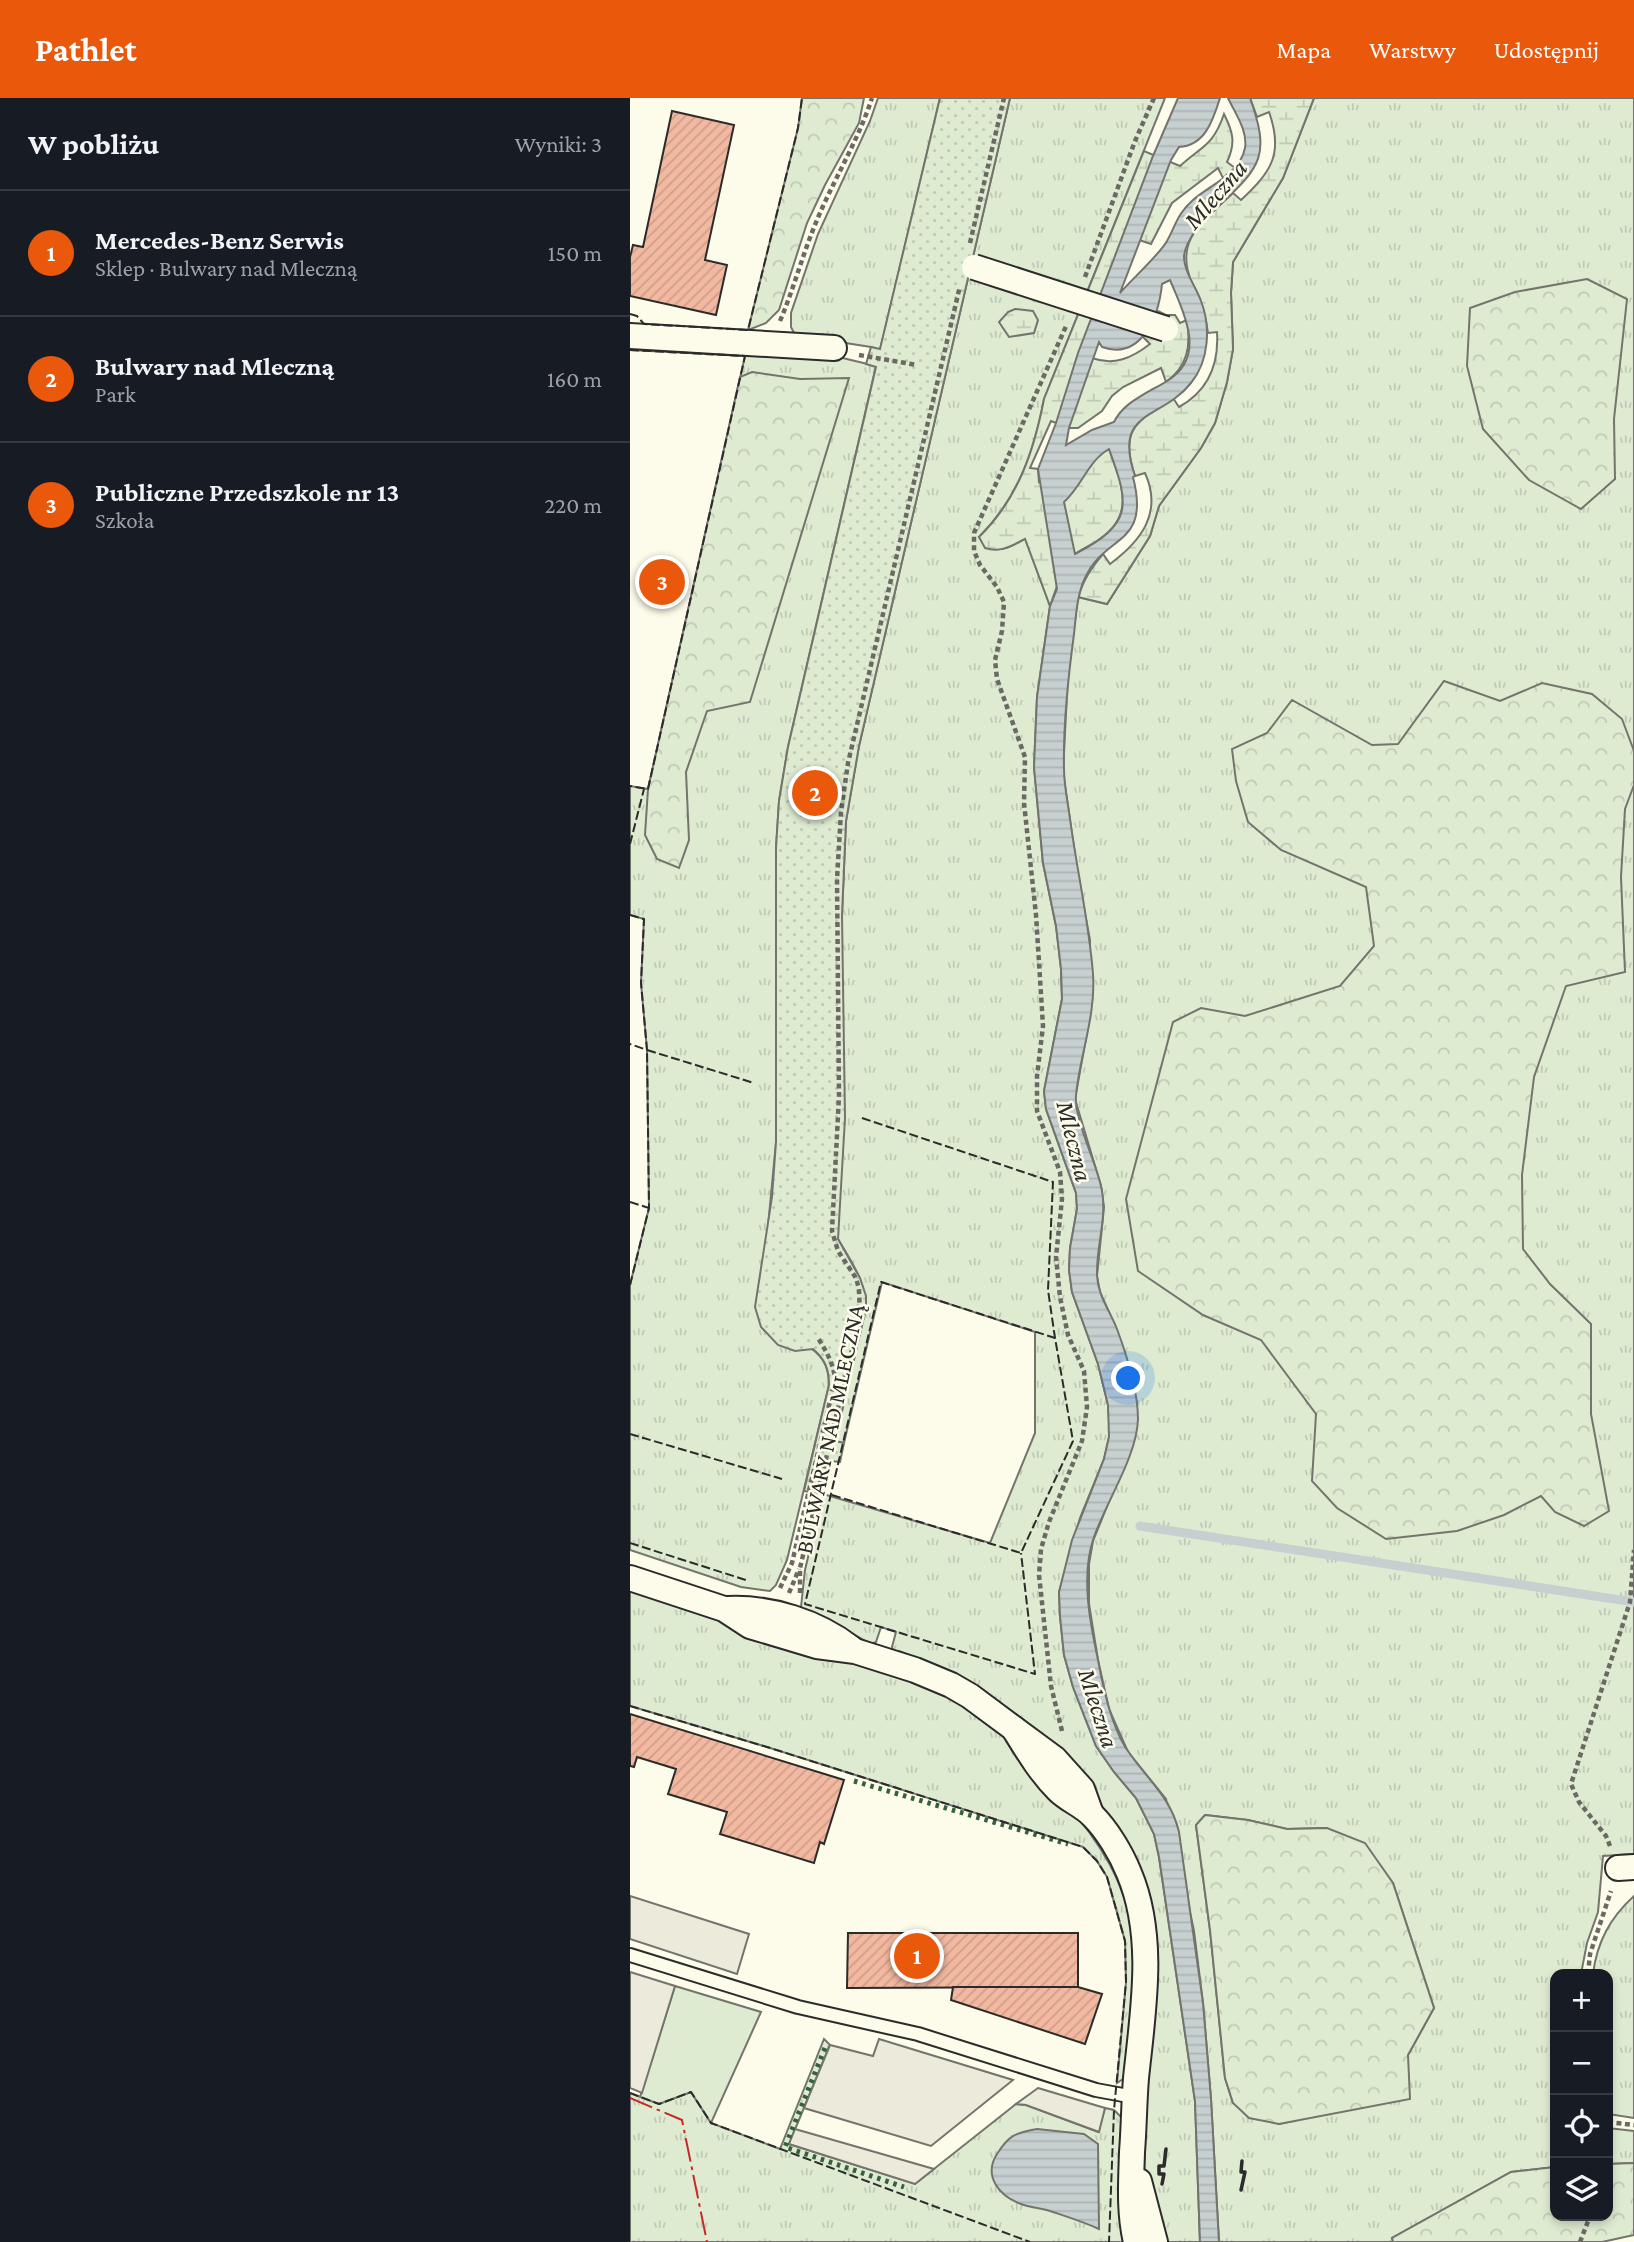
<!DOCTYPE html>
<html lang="pl">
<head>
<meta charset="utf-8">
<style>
  :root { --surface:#171b24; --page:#20242c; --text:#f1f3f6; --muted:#9ea1a6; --line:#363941; --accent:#ea580c }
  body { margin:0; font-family:"Crimson Pro",serif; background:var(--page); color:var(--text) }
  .controls { position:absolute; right:21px; bottom:21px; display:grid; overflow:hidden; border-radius:14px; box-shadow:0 4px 10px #0003 }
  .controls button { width:63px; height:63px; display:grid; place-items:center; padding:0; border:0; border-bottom:2px solid var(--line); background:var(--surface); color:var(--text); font:35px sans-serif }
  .you { position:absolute; left:499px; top:1281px; width:24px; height:24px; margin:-18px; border:5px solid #fff; border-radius:50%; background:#1a73e8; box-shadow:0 0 0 10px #1a73e833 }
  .badge { display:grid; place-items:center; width:46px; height:46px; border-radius:50%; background:var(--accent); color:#fff; font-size:23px; font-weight:700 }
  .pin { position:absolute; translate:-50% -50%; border:4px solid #fff; box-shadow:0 2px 7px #0006 }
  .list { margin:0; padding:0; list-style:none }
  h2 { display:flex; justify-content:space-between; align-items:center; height:91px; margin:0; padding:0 28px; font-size:30px }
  h2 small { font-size:23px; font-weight:400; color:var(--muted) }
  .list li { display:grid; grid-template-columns:46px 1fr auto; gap:21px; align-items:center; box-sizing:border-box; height:126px; padding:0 28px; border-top:2px solid var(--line) }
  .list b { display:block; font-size:26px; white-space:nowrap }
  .list p { margin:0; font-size:23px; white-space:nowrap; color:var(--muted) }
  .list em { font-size:23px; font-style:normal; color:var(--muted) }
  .icon { flex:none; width:38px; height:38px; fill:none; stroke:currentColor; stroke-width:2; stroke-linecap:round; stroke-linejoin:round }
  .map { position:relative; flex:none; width:1004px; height:2144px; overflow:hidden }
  header { display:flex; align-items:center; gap:42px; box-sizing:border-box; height:98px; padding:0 35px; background:var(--accent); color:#fff }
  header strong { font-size:33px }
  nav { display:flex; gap:38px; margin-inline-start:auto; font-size:24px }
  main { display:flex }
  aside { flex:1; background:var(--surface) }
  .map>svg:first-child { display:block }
  .grass { fill:url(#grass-tufts); stroke:#74746e; stroke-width:2; fill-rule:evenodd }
  .forest { fill:url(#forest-crowns); stroke:#74746e; stroke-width:2 }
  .wetland { fill:url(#wetland-marsh); stroke:#74746e; stroke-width:2 }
  .park { fill:url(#park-dots); stroke:#74746e; stroke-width:2 }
  .garden { fill:#deebd1; stroke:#74746e; stroke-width:2 }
  .parking { fill:#eceadb; stroke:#74746e; stroke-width:2 }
  .water { fill:url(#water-rules); stroke:#74746e; stroke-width:2; fill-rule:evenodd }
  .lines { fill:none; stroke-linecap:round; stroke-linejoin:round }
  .stream { stroke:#c7d0d0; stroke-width:9 }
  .building { fill:url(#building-hatch); stroke:#2b2b2b; stroke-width:2 }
  .lane-casing { stroke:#2b2b2b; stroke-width:16 }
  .street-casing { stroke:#2b2b2b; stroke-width:28 }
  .path { stroke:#6a6964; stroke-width:4.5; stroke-dasharray:5 3.5; stroke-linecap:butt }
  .lane { stroke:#fdfbea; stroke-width:12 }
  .street { stroke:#fdfbea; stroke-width:24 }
  .street-bridge-casing { stroke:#2b2b2b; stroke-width:28; stroke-linecap:butt }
  .street-bridge { stroke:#fdfbea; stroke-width:24 }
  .hedge { stroke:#34623c; stroke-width:5; stroke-dasharray:3.5 5; stroke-linecap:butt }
  .fence { stroke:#2b2b2b; stroke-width:2; stroke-dasharray:9 3.5; stroke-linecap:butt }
  .wall { stroke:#2b2b2b; stroke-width:3.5 }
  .power { stroke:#c62828; stroke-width:2; stroke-dasharray:24 5 3.5 5; stroke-linecap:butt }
  .labels { text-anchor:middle; stroke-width:5; stroke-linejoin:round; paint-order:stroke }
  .street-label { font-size:24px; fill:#2b2b2b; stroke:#fdfbea }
  .water-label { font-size:26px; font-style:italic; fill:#2b2b2b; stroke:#fdfbea }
</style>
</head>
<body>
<header>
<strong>Pathlet</strong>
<nav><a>Mapa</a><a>Warstwy</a><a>Udostępnij</a></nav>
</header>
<main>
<aside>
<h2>W pobliżu<small>Wyniki: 3</small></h2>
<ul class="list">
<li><span class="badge">1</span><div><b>Mercedes-Benz Serwis</b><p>Sklep · Bulwary nad Mleczną</p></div><em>150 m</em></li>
<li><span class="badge">2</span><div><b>Bulwary nad Mleczną</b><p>Park</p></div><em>160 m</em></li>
<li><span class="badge">3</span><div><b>Publiczne Przedszkole nr 13</b><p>Szkoła</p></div><em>220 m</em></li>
</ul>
</aside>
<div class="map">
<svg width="1004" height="2144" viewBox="0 0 1004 2144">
  <defs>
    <pattern id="grass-tufts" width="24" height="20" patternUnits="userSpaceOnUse" patternTransform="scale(1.75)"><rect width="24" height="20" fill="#deebd1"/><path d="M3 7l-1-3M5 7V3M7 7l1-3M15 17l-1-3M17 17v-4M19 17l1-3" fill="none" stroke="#bfcab4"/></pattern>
    <pattern id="forest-crowns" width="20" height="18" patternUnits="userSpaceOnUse" patternTransform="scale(1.75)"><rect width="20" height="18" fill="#deebd1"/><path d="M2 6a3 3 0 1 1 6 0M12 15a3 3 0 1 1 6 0" fill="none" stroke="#bfcab4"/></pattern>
    <pattern id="wetland-marsh" width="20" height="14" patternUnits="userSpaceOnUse" patternTransform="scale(1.75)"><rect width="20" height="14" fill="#deebd1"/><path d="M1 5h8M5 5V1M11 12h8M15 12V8" fill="none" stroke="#bfcab4"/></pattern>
    <pattern id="park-dots" width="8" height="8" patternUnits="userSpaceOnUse" patternTransform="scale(1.75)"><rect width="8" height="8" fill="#deebd1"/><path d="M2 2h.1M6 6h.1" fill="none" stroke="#bfcab4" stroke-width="1.8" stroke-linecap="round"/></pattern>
    <pattern id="water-rules" width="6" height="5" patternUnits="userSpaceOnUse" patternTransform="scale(1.75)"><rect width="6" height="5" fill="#c7d0d0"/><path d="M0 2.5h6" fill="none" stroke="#abb3b3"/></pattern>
    <pattern id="building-hatch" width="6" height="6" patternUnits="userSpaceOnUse" patternTransform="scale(1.75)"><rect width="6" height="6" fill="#f2b8a0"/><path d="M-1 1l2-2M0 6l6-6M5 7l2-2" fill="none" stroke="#d09e8a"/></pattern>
  </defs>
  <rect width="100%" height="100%" fill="#fdfbea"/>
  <!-- grass -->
  <g class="grass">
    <polygon points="248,0 310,0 250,252 241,249 165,237 161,229 161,215 188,136 240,23"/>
    <path d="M 380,0 L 535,0 L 414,301 C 404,354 388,400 349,439 L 355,449 C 371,455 381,449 395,440 L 420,508 L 407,599 L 404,669 L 413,765 L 426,828 L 431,871 L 432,901 L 414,993 L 416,1011 L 446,1095 L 447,1111 L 440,1150 L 439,1172 L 442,1194 L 468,1266 L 478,1307 L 479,1321 L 479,1339 L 474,1361 L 450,1420 L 429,1494 L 430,1518 L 434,1557 L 443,1589 L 466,1648 L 484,1674 L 506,1700 L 524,1736 L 529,1759 L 565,2003 L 570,2144 L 532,2144 L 514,2075 L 522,1816 L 393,1623 L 346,1587 L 315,1571 L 269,1553 L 267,1556 L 264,1554 L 262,1549 L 266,1534 L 251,1529 L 246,1544 L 241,1546 L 215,1532 L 173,1514 L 171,1509 L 175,1472 L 193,1396 L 360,1445 L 405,1335 L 405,1234 L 252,1184 L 214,1345 L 205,1343 L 236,1210 C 236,1184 221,1163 208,1141 L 212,817 L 216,723 L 229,648 Z"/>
    <path d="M 684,0 L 1004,0 L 1004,1756 L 973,1758 L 968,1814 L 957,1845 L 951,1876 L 925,1876 L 925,2069 L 881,2074 L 762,2140 L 763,2144 L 589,2144 L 581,2001 L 573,1905 L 564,1833 L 536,1701 L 498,1654 L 479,1611 L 468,1562 L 459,1506 L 459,1466 L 463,1443 L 482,1396 L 487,1232 L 470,1194 L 467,1178 L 474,1109 L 471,1088 L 445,1001 L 460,918 L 460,842 L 449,784 L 433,674 L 438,577 L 448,499 L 477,506 L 520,438 L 529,408 L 571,350 L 585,325 L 597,284 L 603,251 L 601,195 L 603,164 L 653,80 ZM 575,1717 L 618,1722 L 657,1731 L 697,1730 L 763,1785 L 804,1910 L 778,1957 L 667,2022 L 649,2026 L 603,2005 L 595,1980 L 580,1832 L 566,1727 Z"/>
    <path d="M 0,245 L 196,256 L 246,268 L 158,649 L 149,703 L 146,750 L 146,1044 L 137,1139 L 182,1251 C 195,1261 199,1271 199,1287 L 157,1462 L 146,1487 L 140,1493 L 111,1489 L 0,1452 L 0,1187 L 19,1110 L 17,952 L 11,885 L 14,821 L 0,817 L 0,688 L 18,691 L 115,258 L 0,252 Z"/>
    <path d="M 0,1493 C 60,1513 121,1532 181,1551 C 233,1566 288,1580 335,1607 C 374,1630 404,1669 433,1702 C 469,1742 498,1787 503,1842 C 508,1885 499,1935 496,1979 L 487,1985 L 496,1884 L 495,1843 L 477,1779 L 467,1763 L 453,1749 L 137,1649 L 0,1608 Z"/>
    <path d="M 1004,1798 L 1004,2020 L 978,2016 L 978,1876 L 963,1876 C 967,1844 980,1820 1004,1798 Z"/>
    <polygon points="194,1941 200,1947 159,2046 285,2086 386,2006 396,2007 468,2034 475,2010 484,2012 493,2021 497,2144 0,2144 0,1995 29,2006 61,1994 81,2025 150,2051"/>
    <polygon points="978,2030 1004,2033 1004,2065 978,2066"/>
  </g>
  <!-- forest -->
  <g class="forest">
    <polygon points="172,0 234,0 229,25 195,87 177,125 149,212 136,225 118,232 168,30"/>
    <polygon points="957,181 997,201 984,321 985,381 951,411 899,382 853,331 837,268 840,210 885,194"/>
    <polygon points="122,274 170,281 219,280 120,604 77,613 56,674 59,742 49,770 27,761 15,737 18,691 110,279"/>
    <polygon points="814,583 870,603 912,585 962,596 992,621 1004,653 1004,687 995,711 991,779 995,874 936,888 904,979 892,1077 893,1151 920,1186 961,1226 961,1316 979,1413 954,1428 925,1414 911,1398 874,1417 827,1433 756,1441 707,1410 682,1383 686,1316 631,1242 573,1217 508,1173 496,1101 543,924 571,910 615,918 710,888 744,848 736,789 651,752 618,724 606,683 602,651 637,635 662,602 742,647 768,646"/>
    <polygon points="575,1717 618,1722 657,1731 697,1730 735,1745 763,1785 804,1910 778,1957 780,2001 649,2026 619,2020 603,2005 595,1980 580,1832 566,1727"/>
    <polygon points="1004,2065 1004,2137 972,2144 763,2144 762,2140 881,2074 925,2069 925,2118 978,2118 978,2066"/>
  </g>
  <!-- wetland -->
  <g class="wetland">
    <path d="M 620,0 L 684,0 L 653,80 L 603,164 L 601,195 L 603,251 L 597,284 L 585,325 L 571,350 L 529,408 L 520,438 L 477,506 L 448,499 C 454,481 461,470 473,456 L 480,466 C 511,443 533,415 515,375 L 505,378 C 489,331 507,323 543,300 L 549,309 C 578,293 589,266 587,234 L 578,235 C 576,217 571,204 563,187 C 542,143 573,123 603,95 L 611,102 C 641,74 654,56 639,14 L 627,19 Z"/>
    <path d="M 594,16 C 603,34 606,45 597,64 L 605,70 L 593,80 L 588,70 L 542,105 L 521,146 L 509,142 L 462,260 C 484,268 502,260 520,246 L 513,239 L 528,213 L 536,217 L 545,217 L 550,225 L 557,222 C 561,248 558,268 536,284 L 531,270 L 493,289 L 482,298 L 472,313 L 448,330 L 439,330 L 421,323 L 400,370 L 408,371 L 409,384 L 463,364 L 466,358 L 479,351 C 491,385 506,415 471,440 C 463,447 450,451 443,458 C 431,472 426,492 420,508 L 395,441 C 381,448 371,455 355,450 L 349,439 C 388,401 404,353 414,301 L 514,53 L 550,68 C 573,47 583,48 594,16 Z"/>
    <polygon points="385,211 403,213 408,222 404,235 379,239 369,224 378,214"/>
  </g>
  <!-- park -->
  <path class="park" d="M 310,0 L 380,0 L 229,648 L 216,723 L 212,817 L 215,1020 L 208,1141 L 230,1180 L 236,1198 L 236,1210 L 205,1343 L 214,1345 L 210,1364 L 201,1363 L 193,1396 L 174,1393 L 199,1287 C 199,1271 195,1261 183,1251 L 165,1253 L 148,1247 L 131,1229 L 125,1209 L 142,1099 L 146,1044 L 146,750 L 149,703 L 158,649 L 246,269 L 236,266 L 241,249 L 250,251 Z"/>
  <!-- garden -->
  <polygon class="garden" points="45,1888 131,1914 81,2025 61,1994 29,2006 10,1999"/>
  <!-- parking -->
  <g class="parking">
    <polygon points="0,1798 119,1836 107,1876 0,1841"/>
    <polygon points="0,1874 45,1888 12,1995 0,1990"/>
    <polygon points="249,1941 383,1982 301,2048 174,2010 200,1947 243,1958"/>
    <polygon points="408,1990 475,2010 469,2034 396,2007 386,2006"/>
    <polygon points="165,2031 304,2071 285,2086 159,2046"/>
  </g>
  <!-- water -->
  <g class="water">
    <path d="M 548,0 L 590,0 C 583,22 575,48 549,49 L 541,62 L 490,195 C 501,182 530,156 537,143 C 546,127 547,116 563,102 C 580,87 610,76 615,50 C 618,33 605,15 598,0 L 620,0 C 640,56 632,68 590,107 C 583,114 574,121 568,129 C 562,137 555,148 554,158 C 554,174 566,189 571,203 C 581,229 579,263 561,285 C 531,323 482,311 505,378 L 503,379 C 521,449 475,435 455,480 C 447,497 446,517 444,536 C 438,580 433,626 434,671 C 434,688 438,705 440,721 C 447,773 459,824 463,876 C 466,917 450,957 446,997 C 444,1023 467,1064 472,1093 C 477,1121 466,1149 467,1178 C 468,1198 480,1213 487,1231 C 497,1258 508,1293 508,1321 C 507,1359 475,1405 463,1442 C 451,1479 460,1525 468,1562 C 473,1590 483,1634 500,1656 C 519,1683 541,1700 549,1734 L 573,1905 L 581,2001 L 589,2144 L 570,2144 L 565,2003 L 529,1759 L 524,1736 L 506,1700 L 484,1674 L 466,1648 L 443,1589 L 434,1557 L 430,1518 L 429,1494 L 442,1442 L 474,1361 L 479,1339 L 478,1307 L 468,1266 L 442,1194 L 439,1172 L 440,1150 L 447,1111 L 446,1095 L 416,1011 L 414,993 L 432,901 L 431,871 L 426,828 L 413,765 L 404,669 L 407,599 L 420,508 L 427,491 L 408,371 L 426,325 L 448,255 L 523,58 ZM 540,182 C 552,211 575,253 544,278 C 537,284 529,288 521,292 C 506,301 492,308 484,324 L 462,332 L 436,347 L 439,330 L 469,244 L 472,249 C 512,263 529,217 532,186 ZM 479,351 C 500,408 503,426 445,456 L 434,404 C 452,388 458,363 479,351 Z"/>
    <path d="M 407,2031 L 454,2036 L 468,2046 L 469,2131 C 454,2124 438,2119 423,2114 C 413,2110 401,2110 391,2106 C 369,2098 353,2078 367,2056 C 379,2037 385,2035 407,2031 Z"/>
  </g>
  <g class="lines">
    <!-- stream -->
    <polyline class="stream" points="510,1428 1004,1504"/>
  </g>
  <!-- building -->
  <g class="building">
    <polygon points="42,13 104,27 75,162 97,167 86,217 0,198 0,159 3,147 13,149"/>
    <polygon points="0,1616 214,1682 194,1746 190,1744 184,1765 90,1736 97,1714 38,1696 46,1671 7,1659 4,1669 0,1668"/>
    <polygon points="218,1835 448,1835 448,1889 217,1890"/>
    <polygon points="323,1889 448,1889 472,1896 455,1946 321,1902"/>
  </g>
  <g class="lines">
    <!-- lane casing -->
    <g class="lane-casing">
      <polyline id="lane" points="0,1857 168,1909 288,1936 466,1992 504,1999"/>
    </g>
    <!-- street casing -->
    <g class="street-casing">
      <g id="street">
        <polyline points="0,238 204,250"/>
        <polyline points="0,1480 94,1511 120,1528 187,1548 225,1553 285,1572 321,1587 340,1598 425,1661 452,1691 461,1716"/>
        <path d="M 98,1511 C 141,1509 187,1524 221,1550"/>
        <path d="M 384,1631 C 397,1652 410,1674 428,1692 C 438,1702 452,1707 462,1717 C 477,1732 491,1755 499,1775 C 526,1839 513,1913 506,1980 C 504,2005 504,2029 502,2054 C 501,2085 499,2114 506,2144"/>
        <polyline points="988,1770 1004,1769"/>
        <polyline points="509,2083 525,2144"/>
      </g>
    </g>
    <!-- path -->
    <g class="path">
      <polyline points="340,145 374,0"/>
      <polyline points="455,179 505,43 524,0"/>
      <path d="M 150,223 C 164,190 173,155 187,122 C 204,81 228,43 242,0"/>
      <polyline points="229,257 287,267"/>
      <path d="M 150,1490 L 162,1465 L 205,1282 C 204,1266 196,1253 188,1240"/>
      <polyline points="159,1495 169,1471"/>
      <polyline points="170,1495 170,1470 230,1218 229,1191 226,1180 208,1153 202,1133 209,998 207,781 211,714 218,665 330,188"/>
      <polyline points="432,1633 421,1588 409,1477 411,1451 419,1424 452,1343 457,1309 454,1273 438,1237 430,1199 426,1159 432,1101 430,1074 407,1013 407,978 413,928 406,817 394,705 395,659 367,581 365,562 372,533 374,504 367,489 350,467 344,453 344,435 437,226"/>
      <polyline points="980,1748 976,1738 949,1704 941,1686 1000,1504 1004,1452"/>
      <polyline points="958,1876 960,1856 981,1793"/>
      <polyline points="978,2024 1004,2027"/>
      <polyline points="950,2144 960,2118"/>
    </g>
    <!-- lane -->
    <use href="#lane" class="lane"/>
    <!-- street -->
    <use href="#street" class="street"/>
    <!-- street-bridge casing -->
    <g class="street-bridge-casing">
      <polyline id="street-bridge" points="344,169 536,231"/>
    </g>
    <!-- street-bridge -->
    <use href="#street-bridge" class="street-bridge"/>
    <!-- hedge -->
    <g class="hedge">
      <polyline points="224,1683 438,1746"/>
      <polyline points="195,1950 155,2049 274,2089"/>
    </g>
    <!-- fence -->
    <g class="fence">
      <polyline points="0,216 7,218 14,226 118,232 168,30 172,0"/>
      <polyline points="0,252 115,258 18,691 0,688"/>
      <polyline points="0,746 14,691"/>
      <polyline points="0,817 14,821 11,885 17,952 0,946"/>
      <polyline points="232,1020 423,1084 418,1192 425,1240"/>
      <polyline points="0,1104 19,1110"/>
      <polyline points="0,1187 19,1110 17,952 124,985"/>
      <polyline points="0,1336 152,1381"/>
      <polyline points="202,1397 391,1455 443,1343 425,1240 251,1184 175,1506 405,1576 391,1455"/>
      <polyline points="0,1445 119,1483"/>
      <polyline points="0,1608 137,1649 453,1749 467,1763 477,1779 495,1843 496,1884 484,2012 479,2144"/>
      <polyline points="0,1995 29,2006 61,1994 81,2025 400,2144"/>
    </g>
    <!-- wall -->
    <g class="wall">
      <polyline points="532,2086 534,2076 529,2076 529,2068 534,2068 536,2051"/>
      <polyline points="611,2092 615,2074 611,2074 612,2063"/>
    </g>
    <!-- power -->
    <polyline class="power" points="0,2000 52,2022 77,2144"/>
  </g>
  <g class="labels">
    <!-- street labels -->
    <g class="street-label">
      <text transform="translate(200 1331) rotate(-78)" y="8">BULWARY NAD MLECZNĄ</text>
    </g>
    <!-- water labels -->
    <g class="water-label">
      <text transform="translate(585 96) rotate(-49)" y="9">Mleczna</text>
      <text transform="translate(445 1043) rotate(76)" y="9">Mleczna</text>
      <text transform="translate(469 1610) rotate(72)" y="9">Mleczna</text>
    </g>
  </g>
</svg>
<div class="controls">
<button>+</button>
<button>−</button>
<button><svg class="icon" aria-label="locate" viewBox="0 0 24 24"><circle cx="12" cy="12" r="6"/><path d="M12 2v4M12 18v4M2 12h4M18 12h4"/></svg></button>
<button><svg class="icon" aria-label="layers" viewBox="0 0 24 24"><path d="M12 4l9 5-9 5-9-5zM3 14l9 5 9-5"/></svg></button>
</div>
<div class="you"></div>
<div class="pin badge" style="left:287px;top:1858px">1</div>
<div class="pin badge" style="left:185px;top:695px">2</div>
<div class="pin badge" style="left:32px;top:484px">3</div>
</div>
</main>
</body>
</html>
